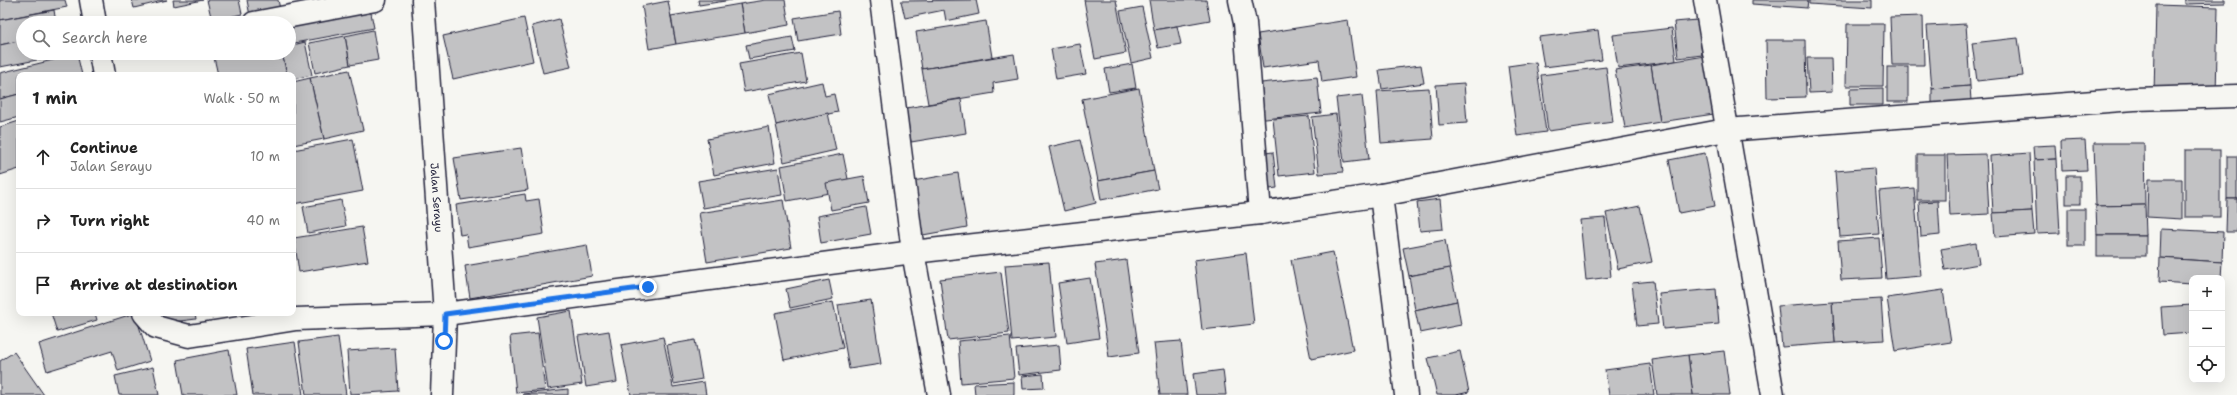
<!DOCTYPE html>
<html lang="en">
<head>
<meta charset="utf-8">
<style>
  :root { --surface:#fff; --page:#f2f2f2; --text:#222; --muted:#767676; --line:#e0e0e0 }
  body { margin:0; font-family:"Shantell Sans",sans-serif; background:var(--page); color:var(--text) }
  .controls { position:absolute; right:12px; bottom:12px; display:grid; overflow:hidden; border-radius:8px; box-shadow:0 4px 16px #0002 }
  .controls button { width:36px; height:36px; display:grid; place-items:center; padding:0; border:0; border-bottom:1px solid var(--line); background:var(--surface); color:var(--text); font:20px sans-serif }
  .stop { position:absolute; width:12px; height:12px; margin:-9px; border:3px solid #1a73e8; border-radius:50%; background:#fff }
  .stop.end { background:#1a73e8; border-color:#fff; box-shadow:0 1px 4px #0008 }
  .list { margin:0; padding:0; list-style:none }
  h2 { display:flex; justify-content:space-between; align-items:center; height:52px; margin:0; padding:0 16px; font-size:17px }
  h2 small { font-size:13px; font-weight:400; color:var(--muted) }
  .list li { display:grid; grid-template-columns:26px 1fr auto; gap:12px; align-items:center; box-sizing:border-box; height:64px; padding:0 16px; border-top:1px solid var(--line) }
  .list b { display:block; font-size:15px; white-space:nowrap }
  .list p { margin:0; font-size:13px; white-space:nowrap; color:var(--muted) }
  .list em { font-size:13px; font-style:normal; color:var(--muted) }
  .icon { flex:none; width:22px; height:22px; fill:none; stroke:currentColor; stroke-width:2; stroke-linecap:round; stroke-linejoin:round }
  .map { position:relative; flex:none; width:2237px; height:395px; overflow:hidden }
  .search { position:absolute; background:var(--surface); box-shadow:0 4px 16px #0002; left:16px; top:16px; width:280px; height:44px; display:flex; align-items:center; gap:10px; box-sizing:border-box; padding:0 14px; border-radius:22px; color:var(--muted); font-size:15px }
  .panel { position:absolute; background:var(--surface); box-shadow:0 4px 16px #0002; left:16px; top:72px; width:280px; height:244px; border-radius:8px }
  .map>svg:first-child { display:block }
  .building { fill:#c2c2c4; stroke:#22223b }
  .lines { fill:none; stroke-linecap:round; stroke-linejoin:round }
  .minor-casing { stroke:#22223b; stroke-width:25 }
  .minor { stroke:#f6f6f2; stroke-width:22 }
  .route { stroke:#1a73e8; stroke-width:5 }
  .labels { text-anchor:middle; stroke-width:3; stroke-linejoin:round; paint-order:stroke }
  .street-label { font-size:11px; fill:#22223b; stroke:#f6f6f2 }
</style>
</head>
<body>
<div class="map">
<svg width="2237" height="395" viewBox="0 0 2237 395">
  <rect width="100%" height="100%" fill="#f6f6f2"/>
  <filter id="ink" filterUnits="userSpaceOnUse"><feTurbulence type="fractalNoise" baseFrequency=".025" numOctaves="2"/><feDisplacementMap in="SourceGraphic" scale="8" xChannelSelector="R" yChannelSelector="G"/><feConvolveMatrix kernelMatrix="1 2 1 2 8 2 1 2 1" color-interpolation-filters="sRGB"/></filter>
  <g filter="url(#ink)">
    <!-- building -->
    <g class="building">
      <polygon points="0,0 65,0 67,7 0,20"/>
      <polygon points="132,0 167,0 134,8"/>
      <polygon points="173,0 203,0 174,6"/>
      <polygon points="207,0 239,0 242,14 212,21"/>
      <polygon points="247,0 278,0 280,9 250,16"/>
      <polygon points="698,0 732,0 699,5"/>
      <polygon points="766,0 785,0 789,25 745,33 740,4"/>
      <polygon points="976,0 979,14 946,21 944,10 905,18 901,1"/>
      <polygon points="1084,0 1116,0 1126,53 1095,59"/>
      <polygon points="1149,0 1206,0 1210,20 1154,30"/>
      <polygon points="1752,0 1808,0 1807,8 1752,4"/>
      <polygon points="1809,0 1872,0 1872,8 1809,4"/>
      <polygon points="2185,0 2225,0 2225,3 2185,4"/>
      <polygon points="668,1 676,44 649,49 642,6"/>
      <polygon points="369,3 374,28 289,44 289,23"/>
      <polygon points="740,4 745,33 676,44 671,16"/>
      <polygon points="2156,5 2218,7 2216,95 2154,94"/>
      <polygon points="1142,7 1153,58 1131,63 1120,11"/>
      <polygon points="54,10 56,23 23,23 23,40 0,45 0,20"/>
      <polygon points="838,11 841,34 798,41 794,18"/>
      <polygon points="1923,16 1924,65 1892,65 1890,17"/>
      <polygon points="524,18 533,61 453,79 443,36"/>
      <polygon points="559,19 571,67 543,73 532,26"/>
      <polygon points="1348,20 1356,77 1322,82 1319,60 1263,68 1258,34"/>
      <polygon points="1698,20 1702,55 1678,58 1674,22"/>
      <polygon points="986,21 992,57 922,69 916,32"/>
      <polygon points="1847,24 1884,24 1883,86 1846,86"/>
      <polygon points="1966,24 1970,86 1932,89 1927,26"/>
      <polygon points="1177,26 1181,44 1158,48 1154,30"/>
      <polygon points="1672,28 1676,61 1618,68 1613,35"/>
      <polygon points="373,30 378,60 350,65 345,36"/>
      <polygon points="1598,30 1602,60 1544,67 1539,37"/>
      <polygon points="345,36 350,65 315,73 309,43"/>
      <polygon points="792,37 795,51 749,59 746,45"/>
      <polygon points="2018,38 2023,76 1977,81 1972,43"/>
      <polygon points="23,40 23,53 63,55 0,67 0,45"/>
      <polygon points="1766,40 1805,40 1806,97 1767,98"/>
      <polygon points="305,42 312,75 293,79 293,75 287,75 282,53 289,53 289,46"/>
      <polygon points="1080,44 1086,74 1056,79 1051,49"/>
      <polygon points="213,53 282,53 287,75 218,75"/>
      <polygon points="801,53 806,81 744,92 739,64"/>
      <polygon points="77,54 82,75 19,75 19,94 0,99 0,73"/>
      <polygon points="1014,54 1018,79 993,83 994,93 928,104 922,69"/>
      <polygon points="1705,56 1714,114 1660,122 1651,65"/>
      <polygon points="1807,58 1831,58 1832,92 1809,93"/>
      <polygon points="1536,62 1546,132 1517,136 1508,66"/>
      <polygon points="1132,64 1136,88 1109,92 1105,69"/>
      <polygon points="1421,65 1424,83 1382,89 1379,70"/>
      <polygon points="1651,65 1660,122 1625,128 1615,70"/>
      <polygon points="1606,67 1613,122 1548,131 1541,75"/>
      <rect x="1887" y="67" width="21" height="35"/>
      <polygon points="349,70 363,130 324,139 310,78"/>
      <polygon points="1317,77 1321,113 1256,120 1252,84"/>
      <polygon points="310,78 324,139 293,145 293,82"/>
      <polygon points="822,82 825,96 834,94 838,112 776,125 769,94"/>
      <polygon points="1464,83 1467,123 1439,125 1436,85"/>
      <polygon points="1970,86 1971,101 1932,104 1932,89"/>
      <polygon points="1139,88 1154,171 1098,181 1082,99"/>
      <polygon points="1429,88 1433,139 1381,143 1377,91"/>
      <polygon points="1883,88 1883,105 1850,105 1850,89"/>
      <polygon points="19,94 19,117 0,122 0,99"/>
      <polygon points="1362,95 1369,159 1344,162 1336,98"/>
      <polygon points="961,99 966,133 911,142 906,108"/>
      <polygon points="828,113 836,150 784,162 776,125"/>
      <polygon points="1336,114 1343,172 1319,174 1312,117"/>
      <polygon points="1309,116 1315,172 1279,176 1273,119"/>
      <polygon points="19,121 19,169 0,175 0,127"/>
      <polygon points="769,127 775,163 714,175 707,139"/>
      <polygon points="353,139 363,191 293,204 293,150"/>
      <polygon points="1080,140 1096,203 1064,211 1049,147"/>
      <polygon points="2085,140 2087,170 2062,171 2061,141"/>
      <polygon points="2094,143 2144,143 2145,205 2096,206"/>
      <polygon points="2055,145 2056,159 2034,160 2033,146"/>
      <polygon points="521,148 528,190 461,200 454,158"/>
      <rect x="2185" y="150" width="35" height="67"/>
      <polygon points="1273,152 1277,188 1262,190 1258,154"/>
      <polygon points="1705,153 1715,206 1679,213 1669,160"/>
      <polygon points="2029,153 2032,211 1993,213 1990,156"/>
      <polygon points="843,154 850,189 787,201 781,166"/>
      <polygon points="1986,154 1989,214 1950,216 1947,155"/>
      <rect x="1917" y="155" width="28" height="45"/>
      <rect x="2227" y="156" width="10" height="43"/>
      <polygon points="2056,159 2060,233 2037,234 2034,160"/>
      <polygon points="778,168 782,195 703,208 698,181"/>
      <polygon points="1874,168 1879,234 1840,237 1835,171"/>
      <polygon points="1154,171 1158,189 1101,200 1098,181"/>
      <polygon points="958,173 967,227 923,235 913,181"/>
      <polygon points="864,176 869,203 831,210 826,183"/>
      <rect x="2066" y="176" width="14" height="28"/>
      <polygon points="2148,179 2182,179 2182,219 2147,217"/>
      <polygon points="1914,188 1921,276 1886,279 1879,191"/>
      <polygon points="525,194 526,201 539,199 544,234 468,247 466,234 460,235 456,205"/>
      <polygon points="1440,199 1443,229 1420,231 1417,202"/>
      <polygon points="2227,199 2237,199 2237,232 2226,232"/>
      <polygon points="341,200 346,226 308,233 303,207"/>
      <polygon points="783,200 791,248 707,262 699,213"/>
      <polygon points="1938,201 1940,235 1921,237 1919,202"/>
      <polygon points="2145,205 2146,235 2097,235 2096,206"/>
      <polygon points="1640,206 1652,262 1618,269 1606,213"/>
      <polygon points="866,207 871,234 821,243 817,216"/>
      <rect x="2068" y="209" width="17" height="37"/>
      <polygon points="2032,211 2034,234 1995,237 1993,213"/>
      <polygon points="1605,218 1611,277 1586,280 1580,220"/>
      <polygon points="362,227 368,261 299,272 294,238"/>
      <polygon points="2161,229 2223,232 2222,262 2160,258"/>
      <rect x="2097" y="235" width="49" height="21"/>
      <polygon points="1879,238 1882,278 1841,280 1838,241"/>
      <polygon points="1445,240 1450,268 1409,276 1403,248"/>
      <polygon points="1976,243 1979,264 1945,270 1941,249"/>
      <polygon points="587,245 592,276 470,298 465,266"/>
      <polygon points="1333,252 1353,350 1311,359 1291,260"/>
      <polygon points="1246,253 1254,324 1202,330 1194,260"/>
      <polygon points="2160,258 2222,262 2221,278 2192,278 2192,284 2159,282"/>
      <polygon points="1126,260 1139,353 1109,357 1095,264"/>
      <polygon points="1049,262 1056,337 1012,341 1005,265"/>
      <polygon points="1450,268 1457,301 1415,310 1409,276"/>
      <polygon points="1001,272 1009,333 948,340 940,279"/>
      <polygon points="1090,278 1099,338 1067,343 1058,283"/>
      <polygon points="829,280 833,299 790,308 786,289"/>
      <polygon points="1653,281 1658,324 1637,326 1632,283"/>
      <polygon points="1716,289 1719,324 1663,329 1659,294"/>
      <polygon points="1943,290 1951,342 1895,351 1887,298"/>
      <polygon points="1881,299 1884,340 1835,343 1832,302"/>
      <polygon points="871,300 881,364 849,369 838,305"/>
      <polygon points="1457,301 1461,325 1420,333 1415,310"/>
      <polygon points="833,302 843,348 784,360 775,313"/>
      <polygon points="1832,302 1835,343 1782,347 1778,306"/>
      <polygon points="2192,305 2192,333 2163,335 2161,307"/>
      <polygon points="571,311 582,384 548,389 537,317"/>
      <polygon points="51,313 95,313 97,320 57,332"/>
      <polygon points="135,313 150,361 118,371 112,351 47,371 39,344"/>
      <polygon points="156,313 195,313 196,319 157,324"/>
      <polygon points="609,331 617,382 586,387 578,336"/>
      <polygon points="538,333 545,390 516,393 510,336"/>
      <polygon points="1010,336 1014,378 961,383 958,341"/>
      <polygon points="338,337 346,395 306,395 299,342"/>
      <polygon points="663,337 673,387 704,382 706,395 631,395 621,345"/>
      <polygon points="695,340 702,379 674,384 667,345"/>
      <polygon points="1181,341 1187,395 1160,395 1154,343"/>
      <polygon points="295,342 303,395 253,395 246,349"/>
      <polygon points="1059,345 1061,370 1019,375 1016,349"/>
      <polygon points="395,348 398,391 350,394 347,351"/>
      <polygon points="229,350 237,395 183,395 177,360"/>
      <polygon points="1460,351 1469,392 1456,395 1437,395 1428,358"/>
      <polygon points="1724,351 1730,395 1693,395 1688,355"/>
      <polygon points="14,352 44,395 0,395 0,361"/>
      <polygon points="1688,355 1693,395 1657,395 1652,360"/>
      <polygon points="1650,364 1654,395 1609,395 1605,370"/>
      <polygon points="153,367 159,395 119,395 115,376"/>
      <polygon points="1223,370 1226,395 1196,395 1193,374"/>
      <polygon points="1043,374 1044,388 1023,389 1022,376"/>
      <polygon points="1014,382 1014,395 975,395 974,384"/>
      <polygon points="568,389 568,395 523,395 523,394"/>
    </g>
    <g class="lines">
      <!-- minor casing -->
      <g class="minor-casing">
        <g id="minor">
          <polyline points="91,0 95,23"/>
          <path id="s1" d="M 423,0 L 445,314 L 442,395"/>
          <polyline points="881,0 913,252 939,395"/>
          <polyline points="1240,0 1245,23 1260,213"/>
          <polyline points="1705,0 1773,395"/>
          <polyline points="254,23 375,0"/>
          <polyline points="100,53 104,75"/>
          <polyline points="1381,195 1406,395"/>
          <polyline points="144,313 156,327 189,336 296,319 445,314 913,252 1260,213 1381,195 1726,130 2134,99 2237,96"/>
        </g>
      </g>
      <!-- minor -->
      <use href="#minor" class="minor"/>
    </g>
  </g>
  <g class="lines" filter="url(#ink)">
    <!-- route -->
    <polyline class="route" points="444,341 445,314 648,287"/>
  </g>
  <g class="labels">
    <!-- street labels -->
    <g class="street-label">
      <text dy="4" stroke="none"><textPath href="#s1" startOffset="198">Jalan Serayu</textPath></text>
    </g>
  </g>
</svg>
<div class="controls">
<button>+</button>
<button>−</button>
<button><svg class="icon" aria-label="locate" viewBox="0 0 24 24"><circle cx="12" cy="12" r="6"/><path d="M12 2v4M12 18v4M2 12h4M18 12h4"/></svg></button>
</div>
<div class="stop" style="left:444px;top:341px"></div>
<div class="stop end" style="left:648px;top:287px"></div>
<div class="search"><svg class="icon" aria-label="search" viewBox="0 0 24 24"><circle cx="10" cy="10" r="6"/><path d="M15 15l6 6"/></svg>Search here</div>
<section class="panel">
<h2>1 min<small>Walk · 50 m</small></h2>
<ul class="list">
<li><svg class="icon" aria-label="ahead" viewBox="0 0 24 24"><path d="M12 20V5M6 11l6-6 6 6"/></svg><div><b>Continue</b><p>Jalan Serayu</p></div><em>10 m</em></li>
<li><svg class="icon" aria-label="right" viewBox="0 0 24 24"><path d="M7 20v-9h11M14 6l5 5-5 5"/></svg><div><b>Turn right</b></div><em>40 m</em></li>
<li><svg class="icon" aria-label="arrive" viewBox="0 0 24 24"><path d="M6 21V4h12l-3 4 3 4H6"/></svg><div><b>Arrive at destination</b></div></li>
</ul>
</section>
</div>
</body>
</html>
